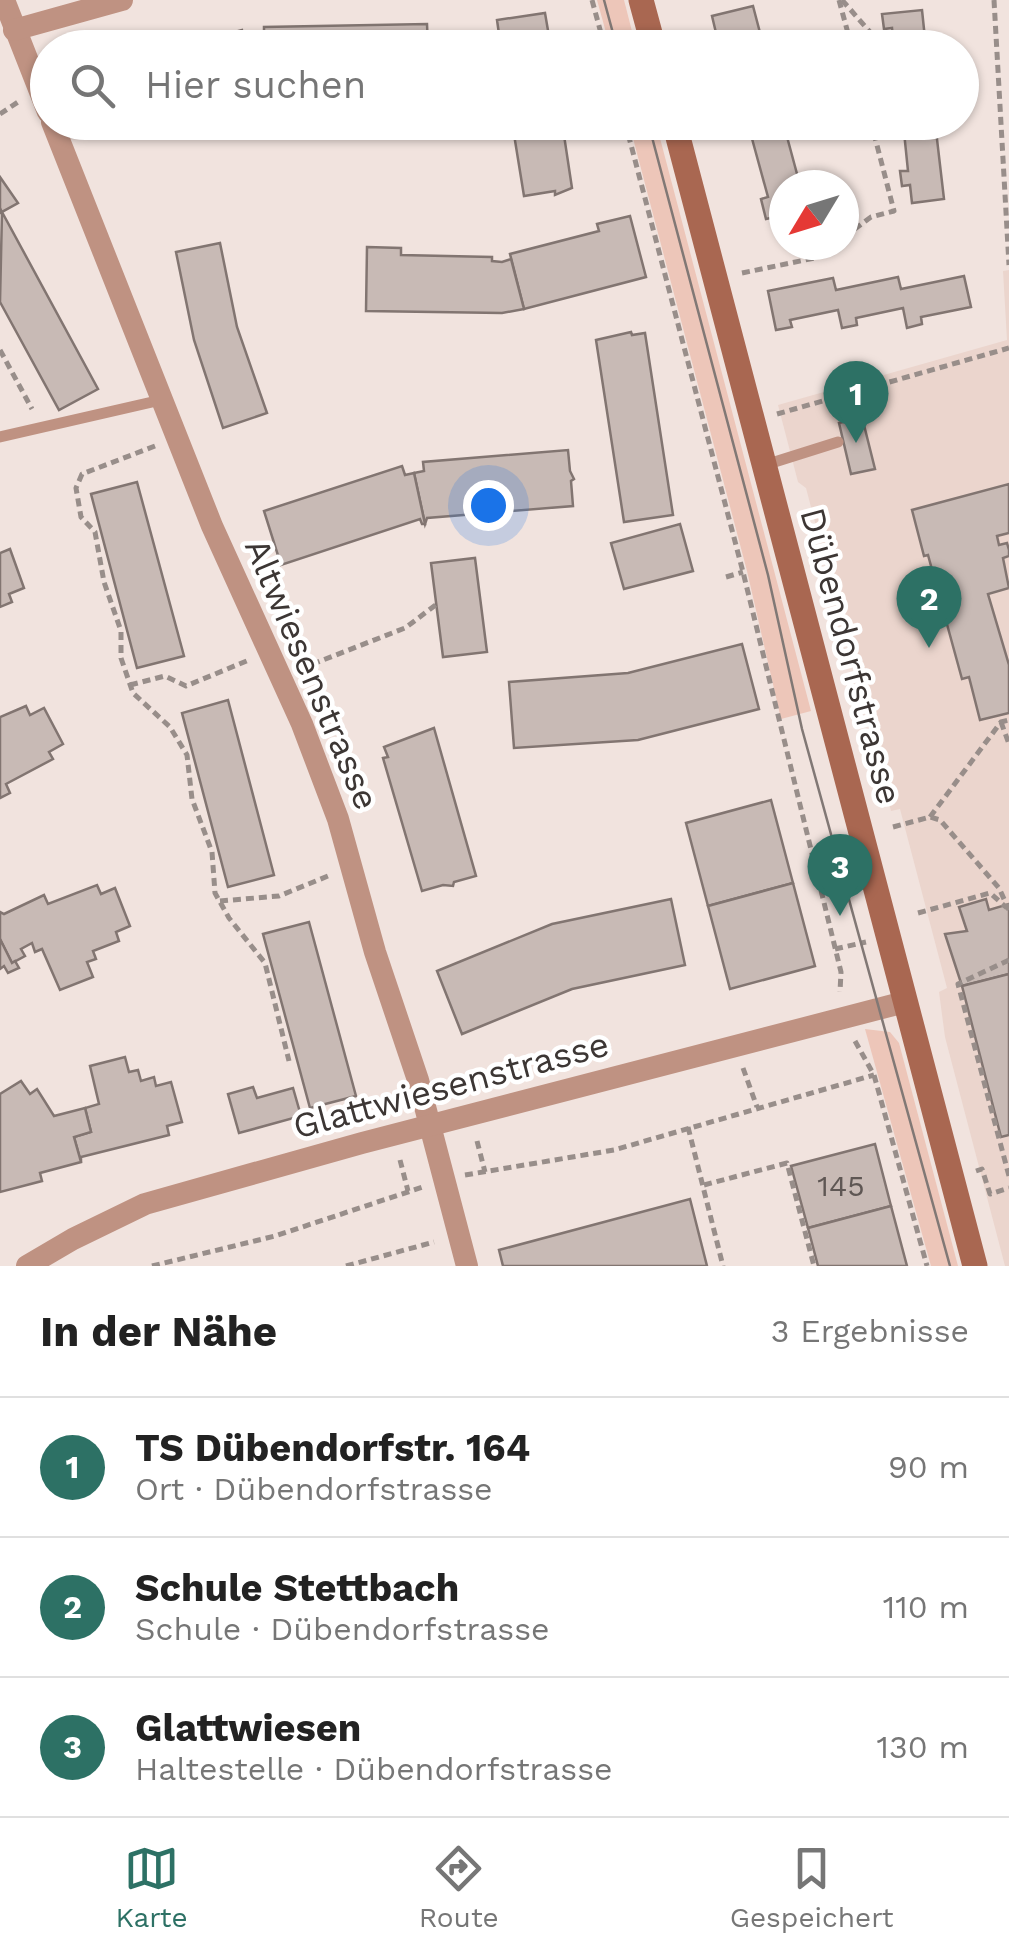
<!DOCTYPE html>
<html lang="de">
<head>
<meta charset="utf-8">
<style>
  :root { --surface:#fff; --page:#f6f6f6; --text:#222; --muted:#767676; --line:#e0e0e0; --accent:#2d7165 }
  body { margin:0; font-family:"Work Sans",sans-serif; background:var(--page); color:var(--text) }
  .compass { position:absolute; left:769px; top:170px; width:90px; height:90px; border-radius:50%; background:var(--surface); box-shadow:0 2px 8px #0004; rotate:232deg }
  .you { position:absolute; left:488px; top:505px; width:35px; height:35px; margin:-25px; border:8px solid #fff; border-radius:50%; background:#1a73e8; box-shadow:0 0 0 15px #1a73e833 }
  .badge { display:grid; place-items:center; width:65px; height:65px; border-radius:50%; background:var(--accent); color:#fff; font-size:32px; font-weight:700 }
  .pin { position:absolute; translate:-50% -82px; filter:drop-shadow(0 2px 5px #0008) }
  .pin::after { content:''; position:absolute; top:52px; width:35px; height:30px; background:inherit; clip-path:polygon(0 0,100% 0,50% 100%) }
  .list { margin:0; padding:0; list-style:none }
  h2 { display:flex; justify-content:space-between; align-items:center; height:130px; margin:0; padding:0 40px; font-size:42px }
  h2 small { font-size:32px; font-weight:400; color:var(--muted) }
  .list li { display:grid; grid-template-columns:65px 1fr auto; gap:30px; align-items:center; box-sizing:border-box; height:140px; padding:0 40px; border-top:2px solid var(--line) }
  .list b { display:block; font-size:38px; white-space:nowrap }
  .list p { margin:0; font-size:32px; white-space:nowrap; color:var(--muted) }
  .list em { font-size:32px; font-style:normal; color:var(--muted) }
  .icon { flex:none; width:55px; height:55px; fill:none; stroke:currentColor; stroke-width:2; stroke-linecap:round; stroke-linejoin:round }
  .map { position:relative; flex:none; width:1009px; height:1266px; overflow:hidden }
  .search { position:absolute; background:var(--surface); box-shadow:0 2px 8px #0004; left:30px; right:30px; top:30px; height:110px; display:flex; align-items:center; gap:25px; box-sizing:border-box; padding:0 35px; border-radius:55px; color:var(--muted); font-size:38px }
  .sheet { height:550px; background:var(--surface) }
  nav { display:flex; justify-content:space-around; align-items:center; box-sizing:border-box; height:140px; border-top:2px solid var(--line); background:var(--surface); font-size:28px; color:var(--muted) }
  nav a { display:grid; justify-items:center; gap:5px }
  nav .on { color:var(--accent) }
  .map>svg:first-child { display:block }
  .built { fill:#ebd5cd }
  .green { fill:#edc6b9 }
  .building { fill:#c8bab5; stroke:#827571; stroke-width:2.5 }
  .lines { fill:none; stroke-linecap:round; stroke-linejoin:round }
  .path { stroke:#988e8a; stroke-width:5; stroke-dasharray:8 5; stroke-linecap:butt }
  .lane { stroke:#bf9282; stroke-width:11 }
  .street { stroke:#bf9282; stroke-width:22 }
  .secondary { stroke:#a96751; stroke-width:25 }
  .tram { stroke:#817875; stroke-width:2.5 }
  .labels { text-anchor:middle; stroke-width:9; stroke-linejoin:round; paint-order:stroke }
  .number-label { font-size:30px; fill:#5f5754 }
  .street-label { font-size:35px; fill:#3c3634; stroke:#fff }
</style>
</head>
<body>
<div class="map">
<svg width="1009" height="1266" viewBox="0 0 1009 1266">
  <rect width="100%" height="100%" fill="#f1e3de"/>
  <!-- built -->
  <polygon class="built" points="1009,270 1009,1266 1005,1266 945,1037 939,992 947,988 900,809 891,811 806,488 798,482 778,405 1007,340 1003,271"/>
  <!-- green -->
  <g class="green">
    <polygon points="597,0 624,0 636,47 610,47"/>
    <polygon points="629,123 656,123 811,711 781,719 747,571"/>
    <polygon points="865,1029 890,1032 899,1043 958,1266 931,1266"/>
  </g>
  <!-- building -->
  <g class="building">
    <polygon points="753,6 764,48 728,48 725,35 717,37 712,16"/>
    <polygon points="922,10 926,48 894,48 892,28 884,29 882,14"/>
    <polygon points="545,13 551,48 501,48 497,20"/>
    <polygon points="427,24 428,48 256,48 254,35 264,34 264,27"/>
    <polygon points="242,30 244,37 254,35 256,48 174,48"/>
    <polygon points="512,122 562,122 572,188 555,195 555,191 524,196"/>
    <polygon points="740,122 783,122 800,185 784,185 784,215 766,219 761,199 768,197 751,135 744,137"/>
    <polygon points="903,122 935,122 944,199 912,203 910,185 902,186 900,171 908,171"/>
    <polygon points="0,177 18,203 0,213"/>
    <polygon points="2,212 98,389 59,410 0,302"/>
    <polygon points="630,216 646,277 524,309 510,254 599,231 597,224"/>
    <polygon points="220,243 237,327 267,413 223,428 194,340 176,252"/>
    <polygon points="367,247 401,248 401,255 492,257 492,261 502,262 511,259 524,309 502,313 366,311"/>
    <polygon points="964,276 971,307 921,317 922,324 907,328 903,308 856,318 857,325 842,328 838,310 790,320 792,327 776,330 768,291 833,278 836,290 898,277 901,289"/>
    <polygon points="631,332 632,335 645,333 673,515 624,522 596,340"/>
    <polygon points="862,417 875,469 851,474 839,423"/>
    <polygon points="568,450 570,471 574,479 571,481 573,506 427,518 425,524 414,473 424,471 423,462"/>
    <polygon points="402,466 405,475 414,473 425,524 422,524 420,519 281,565 264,511"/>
    <polygon points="137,482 184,656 137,668 91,494"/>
    <polygon points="1009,484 1009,533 997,536 999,545 1007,543 1009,550 1009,556 1003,558 1009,588 988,594 1009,665 1009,713 980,720 969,677 962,679 928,555 924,556 912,510"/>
    <polygon points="680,524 693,571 624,589 611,543"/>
    <polygon points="10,549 24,588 9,594 12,602 0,607 0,553"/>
    <polygon points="475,558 487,652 443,657 431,563"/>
    <polygon points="742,644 759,709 638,740 514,748 509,682 628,673"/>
    <polygon points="228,700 274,875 228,887 182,713"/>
    <polygon points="26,706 30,715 44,708 63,744 49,752 53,759 6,784 10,793 0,798 0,717"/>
    <polygon points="434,728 476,876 454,882 453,886 443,885 422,891 383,758 388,757 384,747"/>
    <polygon points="771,800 793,883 708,906 686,823"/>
    <polygon points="793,883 815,966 730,989 708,906"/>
    <polygon points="97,885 101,894 115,888 130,926 116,932 119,941 93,951 96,959 87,962 93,977 60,990 42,949 35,952 32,943 21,949 25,956 12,963 0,939 0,912 4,914 44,895 48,904"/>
    <polygon points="671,899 685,965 572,989 462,1034 437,971 552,924"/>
    <polygon points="986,899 989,910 1009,904 1009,974 962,986 945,934 967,931 959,907"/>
    <polygon points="309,922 356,1096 310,1108 263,934"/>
    <polygon points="0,939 12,963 15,961 19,968 8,973 4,966 0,969"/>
    <polygon points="1009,974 1009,1135 1001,1137 962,986"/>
    <polygon points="125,1057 129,1072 138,1070 141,1081 154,1077 156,1086 171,1082 182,1122 167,1126 169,1135 81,1157 81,1162 74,1137 91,1132 85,1108 99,1104 90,1066"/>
    <polygon points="21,1081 30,1094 37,1089 54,1116 85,1108 91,1132 74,1137 81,1162 40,1173 42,1181 0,1192 0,1094"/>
    <polygon points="253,1087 257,1098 293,1088 301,1116 239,1133 228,1094"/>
    <polygon points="875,1144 891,1206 808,1228 791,1166"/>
    <polygon points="690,1199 707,1266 503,1266 499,1250"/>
    <polygon points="891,1206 907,1266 818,1266 808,1228"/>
  </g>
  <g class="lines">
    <!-- path -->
    <g class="path">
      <polyline points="592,0 605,48"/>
      <polyline points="839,0 852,48"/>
      <polyline points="842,0 878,41"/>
      <polyline points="994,0 1009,265"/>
      <polyline points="0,114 18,102"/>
      <polyline points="625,122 743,572 841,972 840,992"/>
      <polyline points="844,237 871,217 894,211 871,122"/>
      <polyline points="742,273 815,258 833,245"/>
      <polyline points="0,350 32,409"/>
      <polyline points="777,414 1009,348"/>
      <polyline points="155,446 82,474 76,488 81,517 95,532 104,582 121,631 121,658 133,693 170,727 187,755 192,799 212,852 215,893 229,918 265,963 289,1061"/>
      <polyline points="726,577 743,572"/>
      <polyline points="300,669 405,628 437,604"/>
      <polyline points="130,685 165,676 186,686 249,660"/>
      <polyline points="1001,722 1009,744"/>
      <polyline points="930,817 1001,722 1009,720"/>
      <polyline points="893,827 930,817 940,820 999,888 1009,910"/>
      <polyline points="220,901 279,896 328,876"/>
      <polyline points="918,913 990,893 1007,908"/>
      <polyline points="835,949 866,942"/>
      <polyline points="1009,960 958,984 1009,1176"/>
      <polyline points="855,1041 874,1075 927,1266"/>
      <polyline points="743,1068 757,1107"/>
      <polyline points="688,1127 723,1266"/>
      <polyline points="477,1141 485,1172"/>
      <polyline points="400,1160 408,1191"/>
      <polyline points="976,1171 982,1169 990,1194 1009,1188"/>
      <polyline points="465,1175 614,1150 874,1075"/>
      <polyline points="704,1185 787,1163 814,1266"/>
      <polyline points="152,1266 275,1236 423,1187"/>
      <polyline points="346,1266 434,1242"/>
    </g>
    <!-- lane -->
    <g class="lane">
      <polyline points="0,437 161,400"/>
      <polyline points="765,465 838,442"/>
    </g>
    <!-- street -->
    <g class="street">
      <polyline points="4,0 48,112"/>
      <polyline points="14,30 122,0"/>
      <polyline points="52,122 212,526 302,724 338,819 375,952 418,1080 467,1266"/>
      <polyline points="27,1266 73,1239 145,1204 362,1143 905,1002"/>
    </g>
    <!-- secondary -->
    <g class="secondary">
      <polyline points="641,0 654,48"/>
      <polyline points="674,122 975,1266"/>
    </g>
    <!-- tram -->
    <g class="tram">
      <polyline points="604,0 617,48"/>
      <polyline points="648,122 768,575 802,729 950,1266"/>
    </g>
  </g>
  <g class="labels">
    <!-- number labels -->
    <g class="number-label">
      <text x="841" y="1196">145</text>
    </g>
    <!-- street labels -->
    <g class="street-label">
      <text transform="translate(851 656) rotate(75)" y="12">Dübendorfstrasse</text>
      <text transform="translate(312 674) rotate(67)" y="12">Altwiesenstrasse</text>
      <text transform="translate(451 1085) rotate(-15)" y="12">Glattwiesenstrasse</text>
    </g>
  </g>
</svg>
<svg class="compass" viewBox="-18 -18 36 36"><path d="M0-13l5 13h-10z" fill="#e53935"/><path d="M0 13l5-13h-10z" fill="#767676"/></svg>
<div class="you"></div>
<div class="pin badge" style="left:856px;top:443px">1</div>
<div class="pin badge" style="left:929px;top:648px">2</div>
<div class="pin badge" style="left:840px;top:916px">3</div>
<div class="search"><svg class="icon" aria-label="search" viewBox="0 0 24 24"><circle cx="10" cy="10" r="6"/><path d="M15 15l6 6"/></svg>Hier suchen</div>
</div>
<section class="sheet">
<h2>In der Nähe<small>3 Ergebnisse</small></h2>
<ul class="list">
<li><span class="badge">1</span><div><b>TS Dübendorfstr. 164</b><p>Ort · Dübendorfstrasse</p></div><em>90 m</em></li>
<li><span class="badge">2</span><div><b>Schule Stettbach</b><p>Schule · Dübendorfstrasse</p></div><em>110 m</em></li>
<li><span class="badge">3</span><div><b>Glattwiesen</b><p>Haltestelle · Dübendorfstrasse</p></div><em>130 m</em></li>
</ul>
</section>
<nav>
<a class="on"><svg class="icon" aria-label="map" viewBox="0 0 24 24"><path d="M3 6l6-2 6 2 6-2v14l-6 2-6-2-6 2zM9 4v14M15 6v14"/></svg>Karte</a>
<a><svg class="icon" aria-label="directions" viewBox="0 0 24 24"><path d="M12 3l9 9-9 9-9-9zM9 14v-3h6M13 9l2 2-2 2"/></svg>Route</a>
<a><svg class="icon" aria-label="saved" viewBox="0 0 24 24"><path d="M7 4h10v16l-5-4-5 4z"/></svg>Gespeichert</a>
</nav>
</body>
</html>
